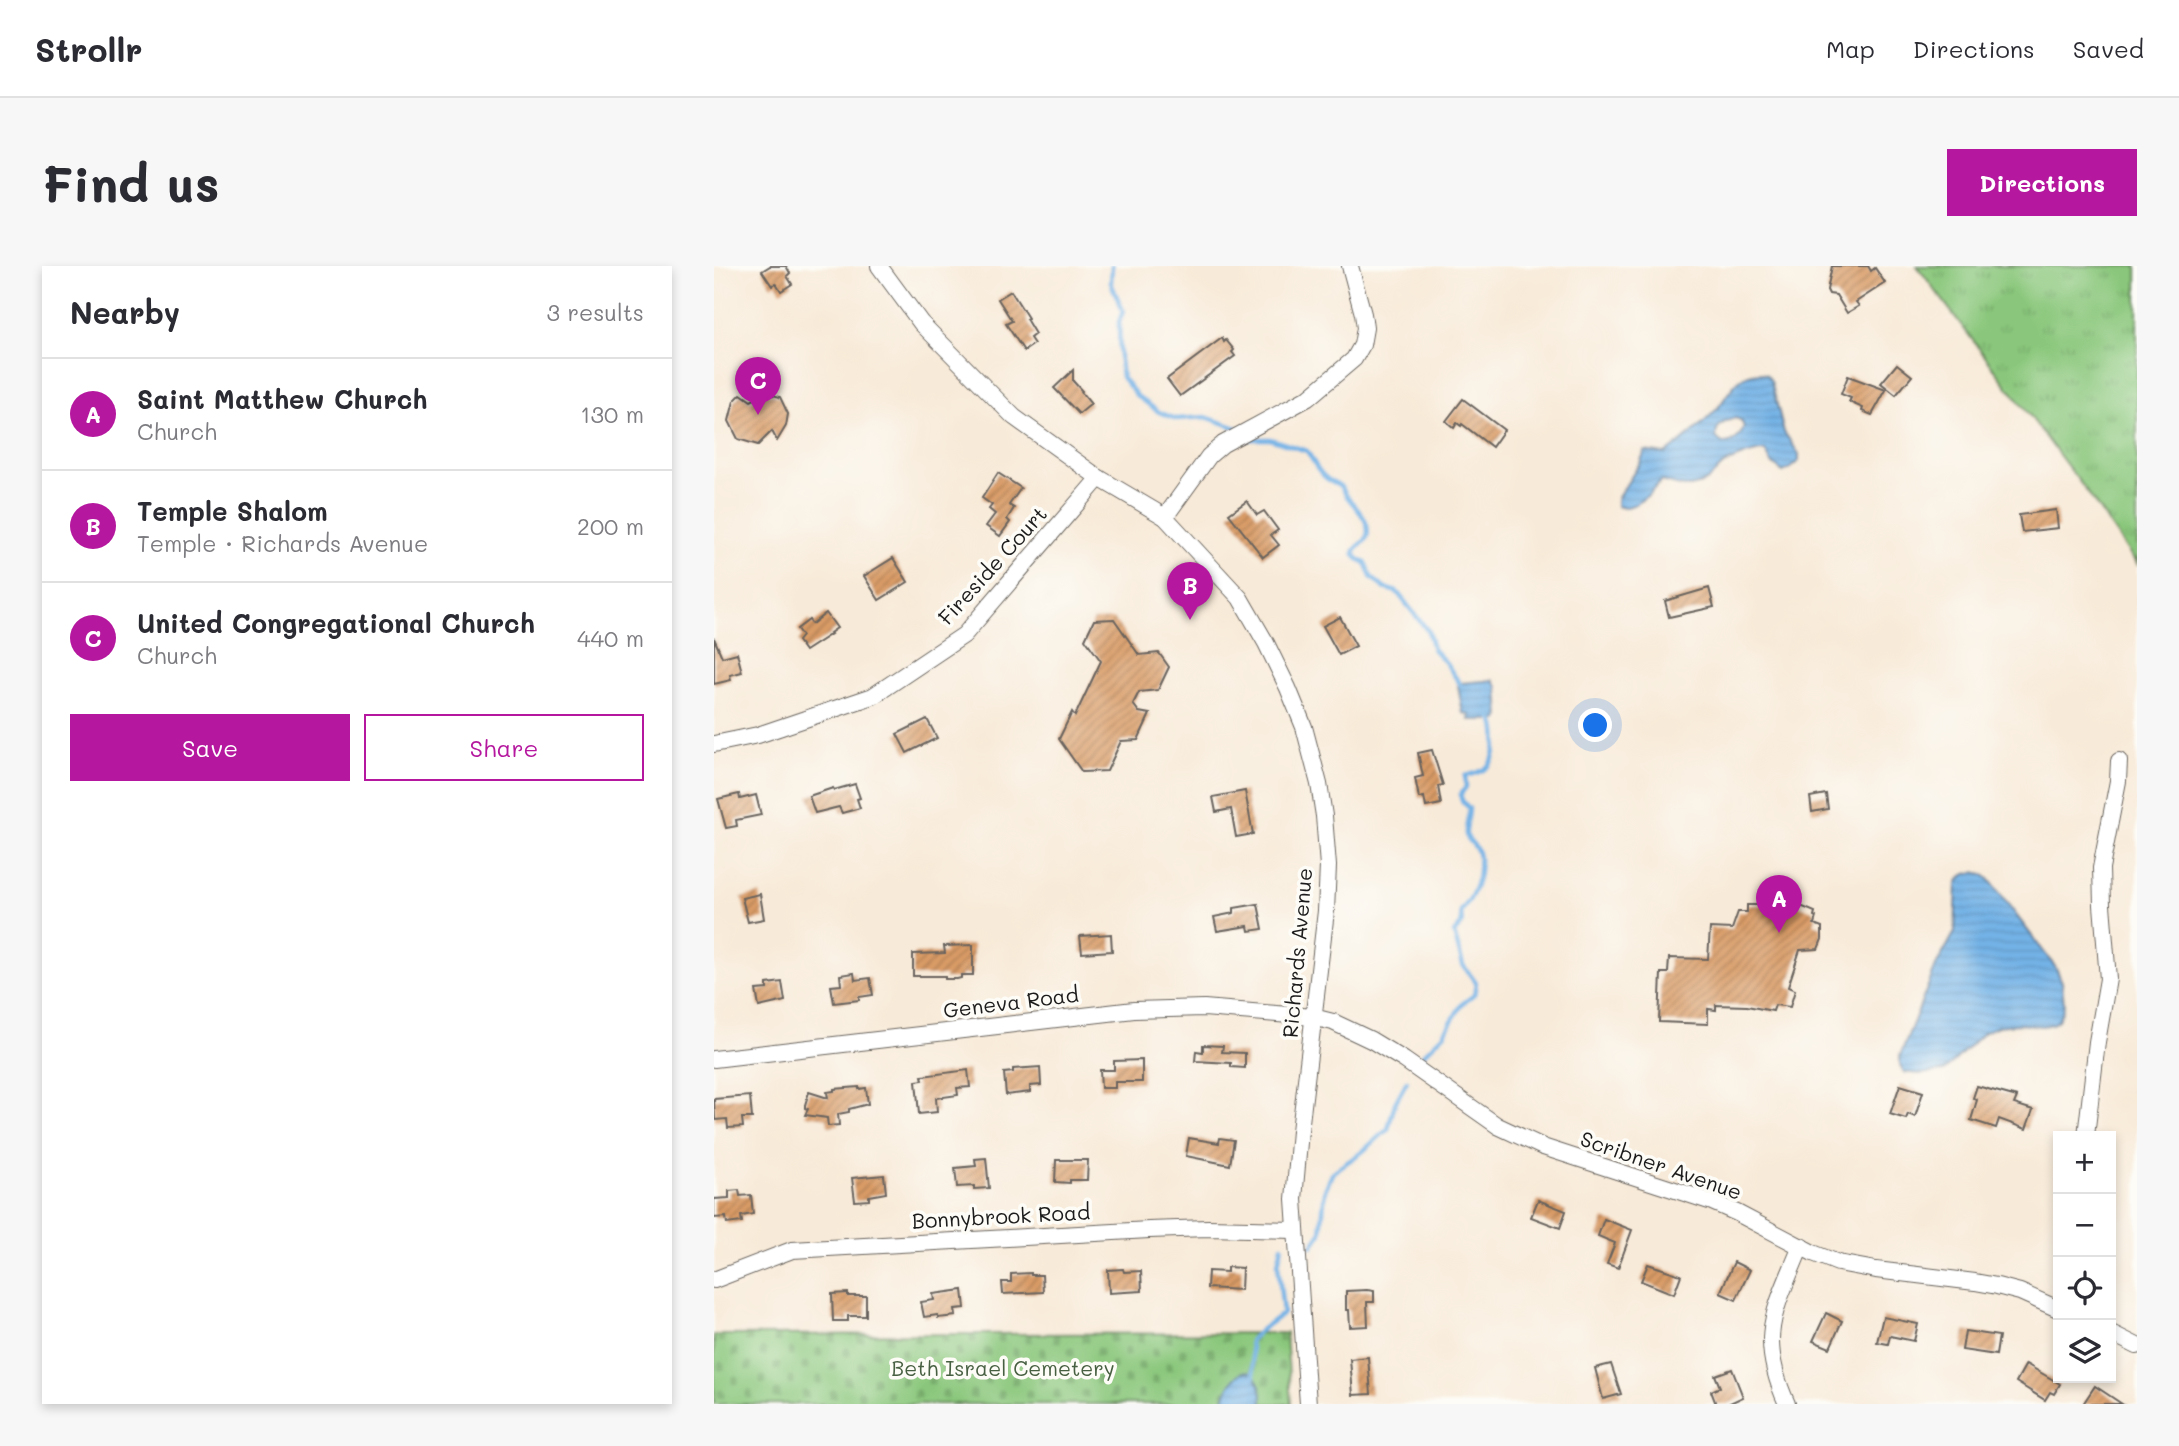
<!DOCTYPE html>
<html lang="en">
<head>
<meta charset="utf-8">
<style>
  :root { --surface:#fff; --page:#f7f7f7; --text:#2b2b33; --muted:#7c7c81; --line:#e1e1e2; --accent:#b5179e }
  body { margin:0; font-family:Mali,sans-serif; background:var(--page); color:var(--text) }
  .controls { position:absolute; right:21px; bottom:21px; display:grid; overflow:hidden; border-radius:0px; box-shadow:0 4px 10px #0003 }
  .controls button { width:63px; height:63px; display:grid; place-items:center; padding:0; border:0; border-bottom:2px solid var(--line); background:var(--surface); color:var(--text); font:35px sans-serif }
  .you { position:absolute; left:882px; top:460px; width:24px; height:24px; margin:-18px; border:5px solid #fff; border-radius:50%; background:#1a73e8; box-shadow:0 0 0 10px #1a73e833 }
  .badge { display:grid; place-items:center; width:46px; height:46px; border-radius:50%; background:var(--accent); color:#fff; font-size:23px; font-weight:700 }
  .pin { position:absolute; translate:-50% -58px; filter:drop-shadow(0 2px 4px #0008) }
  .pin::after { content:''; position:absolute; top:37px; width:24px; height:21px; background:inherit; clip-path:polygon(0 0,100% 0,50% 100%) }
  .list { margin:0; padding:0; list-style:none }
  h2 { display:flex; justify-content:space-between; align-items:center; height:91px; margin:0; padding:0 28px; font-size:30px }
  h2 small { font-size:23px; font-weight:400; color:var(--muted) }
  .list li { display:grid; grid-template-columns:46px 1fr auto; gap:21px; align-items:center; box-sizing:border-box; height:112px; padding:0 28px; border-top:2px solid var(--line) }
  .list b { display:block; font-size:26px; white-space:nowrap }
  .list p { margin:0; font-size:23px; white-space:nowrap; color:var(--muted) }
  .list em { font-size:23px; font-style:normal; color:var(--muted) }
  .actions { display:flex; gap:14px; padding:21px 28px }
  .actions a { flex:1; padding:16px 0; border:2px solid var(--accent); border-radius:0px; text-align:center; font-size:24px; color:var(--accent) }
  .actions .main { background:var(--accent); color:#fff }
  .icon { flex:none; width:38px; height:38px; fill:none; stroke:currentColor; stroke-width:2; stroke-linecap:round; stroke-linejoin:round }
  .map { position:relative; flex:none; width:1423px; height:1138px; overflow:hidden; border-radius:0px }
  header { display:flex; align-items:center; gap:42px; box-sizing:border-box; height:98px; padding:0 35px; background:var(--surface); border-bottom:2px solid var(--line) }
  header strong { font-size:33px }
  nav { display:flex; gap:38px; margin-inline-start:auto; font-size:24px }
  .intro { display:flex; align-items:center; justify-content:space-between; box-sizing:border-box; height:168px; padding:0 42px }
  h1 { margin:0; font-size:49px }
  .button { padding:18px 32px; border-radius:0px; background:var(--accent); color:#fff; font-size:24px; font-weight:700 }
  main { display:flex; gap:42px; padding:0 42px }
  aside { flex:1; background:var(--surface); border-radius:0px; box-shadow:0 4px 10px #0003 }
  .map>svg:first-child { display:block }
  .grass { fill:url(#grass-tufts); stroke:#53724c; stroke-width:2 }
  .cemetery { fill:url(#cemetery-stones); stroke:#53724c; stroke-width:2 }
  .water { fill:url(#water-rules); stroke:#486781; stroke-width:2; fill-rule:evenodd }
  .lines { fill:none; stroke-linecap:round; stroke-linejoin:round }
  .stream { stroke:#73b2e6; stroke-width:4.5 }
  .building { fill:url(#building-hatch) }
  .minor-casing { stroke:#69645e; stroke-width:18 }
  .minor { stroke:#fff; stroke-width:16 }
  .labels { text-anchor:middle; stroke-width:7; stroke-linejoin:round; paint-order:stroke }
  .street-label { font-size:21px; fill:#1c1c1c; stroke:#fdfcf7 }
  .park-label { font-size:21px; fill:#486042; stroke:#fdfcf7 }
</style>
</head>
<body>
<header>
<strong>Strollr</strong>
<nav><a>Map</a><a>Directions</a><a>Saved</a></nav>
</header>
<div class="intro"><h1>Find us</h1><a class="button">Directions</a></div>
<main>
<aside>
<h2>Nearby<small>3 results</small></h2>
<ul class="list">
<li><span class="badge">A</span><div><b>Saint Matthew Church</b><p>Church</p></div><em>130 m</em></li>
<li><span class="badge">B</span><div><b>Temple Shalom</b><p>Temple · Richards Avenue</p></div><em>200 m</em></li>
<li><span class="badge">C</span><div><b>United Congregational Church</b><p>Church</p></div><em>440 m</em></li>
</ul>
<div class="actions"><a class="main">Save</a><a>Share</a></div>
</aside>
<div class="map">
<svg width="1423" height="1138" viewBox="0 0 1423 1138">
  <defs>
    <pattern id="grass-tufts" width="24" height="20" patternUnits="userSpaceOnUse" patternTransform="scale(1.75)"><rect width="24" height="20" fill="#8ac77c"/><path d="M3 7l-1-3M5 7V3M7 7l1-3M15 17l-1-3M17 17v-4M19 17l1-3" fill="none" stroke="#76aa6b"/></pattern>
    <pattern id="cemetery-stones" width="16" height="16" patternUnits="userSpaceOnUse" patternTransform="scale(1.75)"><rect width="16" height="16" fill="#8ac77c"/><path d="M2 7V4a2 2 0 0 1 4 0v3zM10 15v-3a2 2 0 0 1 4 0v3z" fill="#76aa6b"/></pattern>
    <pattern id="water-rules" width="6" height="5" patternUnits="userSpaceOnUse" patternTransform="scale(1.75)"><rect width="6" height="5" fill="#73b2e6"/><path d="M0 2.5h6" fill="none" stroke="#6398c5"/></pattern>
    <pattern id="building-hatch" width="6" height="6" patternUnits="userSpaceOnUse" patternTransform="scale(1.75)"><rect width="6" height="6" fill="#d99b66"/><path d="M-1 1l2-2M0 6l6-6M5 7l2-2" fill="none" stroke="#af7e53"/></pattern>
  </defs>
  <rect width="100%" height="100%" fill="#fdfcf7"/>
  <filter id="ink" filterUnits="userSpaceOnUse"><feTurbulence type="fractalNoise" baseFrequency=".0143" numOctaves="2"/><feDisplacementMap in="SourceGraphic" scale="14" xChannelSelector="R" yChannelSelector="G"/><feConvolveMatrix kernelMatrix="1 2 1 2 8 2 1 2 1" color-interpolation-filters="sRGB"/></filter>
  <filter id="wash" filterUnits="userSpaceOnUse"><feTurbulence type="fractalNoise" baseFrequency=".00686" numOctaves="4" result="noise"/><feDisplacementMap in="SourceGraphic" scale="28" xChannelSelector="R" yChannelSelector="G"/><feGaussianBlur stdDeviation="1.57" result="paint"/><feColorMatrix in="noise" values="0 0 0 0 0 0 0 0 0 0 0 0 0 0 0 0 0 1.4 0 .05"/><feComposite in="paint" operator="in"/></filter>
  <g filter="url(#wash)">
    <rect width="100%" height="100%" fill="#f8ead8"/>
    <!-- grass -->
    <polygon class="grass" points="1203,0 1423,0 1423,298 1373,226"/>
    <!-- cemetery -->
    <polygon class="cemetery" points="572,1067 577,1138 0,1138 0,1069"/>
    <!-- water -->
    <g class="water">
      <path d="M 1047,107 L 1053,109 L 1057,115 L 1070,166 L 1085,188 L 1085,195 L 1075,203 L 1069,206 L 1058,197 L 1051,185 C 1042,184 1012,195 1006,202 C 998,210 992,218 980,220 C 968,223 958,217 947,215 L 933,230 L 922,238 L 910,242 L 903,240 L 903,233 L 926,197 L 931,185 L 951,188 C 969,175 987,160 1002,144 C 1016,128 1021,107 1047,107 ZM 1021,152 L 1027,154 L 1030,161 C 1026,173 1012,185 1002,171 C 1002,158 1010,156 1021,152 Z"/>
      <polygon points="780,414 784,421 786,452 784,454 755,454 756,448 749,447 744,420 747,417"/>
      <path d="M 1261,606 L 1269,608 L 1275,613 L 1342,702 L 1348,716 L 1350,739 L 1348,746 L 1344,754 L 1338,758 L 1329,760 L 1304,758 L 1284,760 L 1270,766 L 1230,805 L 1206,808 L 1190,806 L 1186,799 L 1186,790 L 1222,700 L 1241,666 L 1243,617 C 1248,609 1252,607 1261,606 Z"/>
      <path d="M 535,1105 C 546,1113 549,1125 548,1138 L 511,1138 C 509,1125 519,1113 528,1106 Z"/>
    </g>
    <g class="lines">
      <!-- stream -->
      <g class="stream">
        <polyline points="398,0 397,17 409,45 405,56 406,95 408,111 423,130 445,146 462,153 492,151 526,163"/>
        <path d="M 535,173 L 556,173 L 593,185 C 599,194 603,205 612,212 C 616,216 622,216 626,220 C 627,220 631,228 632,229 C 640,241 658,254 653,271 C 650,279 642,279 640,287 L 644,293 L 652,297 L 657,311 L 670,322 L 683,326 L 714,365 L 719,383 L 732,397 L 748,421"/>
        <path d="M 709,789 L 730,768 L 748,738 L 760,729 L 762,717 L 749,699 L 740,667 L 748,658 L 747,645 C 760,631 769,607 764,587 C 762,579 755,576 752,569 C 751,565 755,549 755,542 L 749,536 L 746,529 L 752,521 L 751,510 C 758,508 766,507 772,502 C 784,493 786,460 776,450"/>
        <polyline points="598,980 607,967 611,924 619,906 648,886 674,863 681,837 693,815"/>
        <path d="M 540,1112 L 536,1075 C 545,1062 557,1058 569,1047 L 564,998 L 568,980"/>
      </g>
    </g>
    <g id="blocks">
      <!-- building -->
      <g class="building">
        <polygon points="56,0 72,0 76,7 73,10 78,18 67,25 62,17 58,20 48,5"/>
        <polygon points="1118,0 1154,0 1157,5 1161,2 1171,17 1142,36 1145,40 1133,47 1122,29 1115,28 1113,24"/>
        <polygon points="297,25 314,52 312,53 321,68 316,72 320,78 310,85 292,58 298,55 284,33"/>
        <polygon points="508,72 510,76 512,74 520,84 518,86 521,90 466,130 453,113"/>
        <polygon points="1183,98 1198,110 1182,129 1167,117"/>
        <polygon points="359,104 359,115 368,125 367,126 377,138 365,148 340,122"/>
        <polygon points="1134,110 1172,124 1158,149 1148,145 1149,142 1135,136 1137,132 1127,128"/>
        <polygon points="52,127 66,131 74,148 72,160 63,175 58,165 44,179 24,173 15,155 20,135 27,128 37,135"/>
        <polygon points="749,133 790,164 778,181 748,158 747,160 743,157 740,162 732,155"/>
        <polygon points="284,207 307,222 295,239 300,242 293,253 296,256 286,270 272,260 281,248 275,243 278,239 268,232"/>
        <polygon points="533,235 543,249 550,245 564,264 557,269 565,279 549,291 515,248"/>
        <polygon points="1342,244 1344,262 1308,266 1305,249"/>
        <polygon points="179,292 194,316 165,334 150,310"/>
        <polygon points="995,322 1000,341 955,351 951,335"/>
        <polygon points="112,347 123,362 116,367 117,368 91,385 84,375 88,370 83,363 95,354 98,358"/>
        <polygon points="626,351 642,380 625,389 609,360"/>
        <polygon points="400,353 425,389 445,387 455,401 444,424 425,426 419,438 425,446 436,448 424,474 407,475 393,505 368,506 345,473 358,446 361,450 387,395 371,373 380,354"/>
        <polygon points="0,372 8,391 23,387 28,406 16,409 17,414 0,418"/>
        <polygon points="213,453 223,472 193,487 183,468"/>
        <polygon points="718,484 729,519 724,520 727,538 712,541 710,531 705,532 701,512 709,510 704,487"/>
        <polygon points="141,518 146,532 143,533 146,542 128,547 125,541 101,547 95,530 119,522 120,524"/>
        <polygon points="531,525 539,568 522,571 517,543 502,546 499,531"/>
        <polygon points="25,528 26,533 42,529 47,549 22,554 23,560 12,562 4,533"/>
        <polygon points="1112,528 1114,543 1098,546 1096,531"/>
        <polygon points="46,628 50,653 34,656 28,632"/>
        <polygon points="1070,633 1101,646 1100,650 1102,651 1100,658 1108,661 1108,673 1104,683 1086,684 1074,721 1081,724 1076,741 1061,739 1059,745 1033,740 1002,739 1002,744 994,743 994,758 945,756 947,707 954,707 955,692 994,693 996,662 1018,663 1024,646 1033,646 1033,639 1055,639 1056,634"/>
        <polygon points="544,638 549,663 535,665 534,660 503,665 500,651 520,647 520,642"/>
        <polygon points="397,668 398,685 368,687 366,670"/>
        <polygon points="259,679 259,709 247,709 247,712 243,713 231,713 231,710 199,710 199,688 231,687 230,680"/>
        <polygon points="140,707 141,714 156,712 159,729 145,731 145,734 120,737 117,720 127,719 126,709"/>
        <polygon points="68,716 71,735 45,741 42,724 53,723 53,718"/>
        <polygon points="489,779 509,780 508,786 531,787 531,802 517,801 517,797 481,795 482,785 489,786"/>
        <polygon points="428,794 428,816 401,816 401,822 387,822 386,804 400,804 400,795"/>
        <polygon points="326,801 327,819 316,820 316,826 292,829 290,807 299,806 299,803"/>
        <polygon points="254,804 256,821 243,822 244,829 222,832 223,846 205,848 202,815 209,814 208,810"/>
        <polygon points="1186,819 1209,826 1201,851 1194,848 1192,853 1176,848"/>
        <polygon points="1263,820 1303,831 1300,838 1319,844 1312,863 1285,853 1282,862 1257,854 1263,834 1259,832"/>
        <polygon points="145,821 145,823 152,822 154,838 135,843 135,846 124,848 125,859 114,860 113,852 91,849 94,843 91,842 91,839 95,826 114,832 113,826 120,825 120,823"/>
        <polygon points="36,830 38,852 28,852 29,861 14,862 13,853 1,854 0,833"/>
        <polygon points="475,872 505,877 506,872 520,874 516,899 472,890"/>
        <polygon points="272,892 275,922 260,923 260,920 243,921 241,902 262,900 261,893"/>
        <polygon points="342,894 374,894 373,914 356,914 356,917 341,916"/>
        <polygon points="170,909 172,927 155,930 155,934 141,935 138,912"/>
        <polygon points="25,924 26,930 37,929 39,948 27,950 28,956 13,958 12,951 0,952 0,933 15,932 15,925"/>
        <polygon points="824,934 852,945 846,962 817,951"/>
        <polygon points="890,953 918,964 904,1002 893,998 901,977 884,970"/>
        <polygon points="1020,996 1036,1004 1022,1034 1006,1027"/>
        <polygon points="934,998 967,1009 960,1028 927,1015"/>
        <polygon points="513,1001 528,1002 527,1024 493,1022 494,1005 513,1006"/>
        <polygon points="409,1003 410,1006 427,1005 428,1025 395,1027 394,1004"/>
        <polygon points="317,1007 317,1009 328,1009 329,1026 289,1028 288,1016 297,1016 297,1008"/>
        <polygon points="249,1024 251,1042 241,1043 242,1050 224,1052 224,1049 210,1051 207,1036 220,1034 219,1028"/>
        <polygon points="653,1024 660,1025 660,1036 653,1036 654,1060 636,1061 635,1044 632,1044 632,1025"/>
        <polygon points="134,1027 134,1030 152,1030 152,1050 134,1050 134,1055 119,1055 118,1028"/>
        <polygon points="1112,1047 1128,1055 1116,1082 1099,1075"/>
        <polygon points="1169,1051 1204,1058 1200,1075 1176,1070 1174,1078 1163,1076"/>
        <polygon points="1251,1065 1285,1070 1282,1089 1248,1084"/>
        <polygon points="654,1091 657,1128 639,1129 636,1093"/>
        <polygon points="897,1098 907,1128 889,1133 881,1102"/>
        <polygon points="1312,1098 1346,1118 1340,1128 1336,1126 1331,1134 1302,1116"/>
        <polygon points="1018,1103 1029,1131 1014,1138 1002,1138 997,1125 1006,1121 1001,1109"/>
        <polygon points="1381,1120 1408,1138 1369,1138"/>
      </g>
    </g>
  </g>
  <g filter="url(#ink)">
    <use href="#blocks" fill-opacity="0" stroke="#69645e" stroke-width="2"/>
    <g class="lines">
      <!-- minor casing -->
      <g class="minor-casing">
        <g id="minor">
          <polyline points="165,0 207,57 300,151 385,212 451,251 526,332 552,377 574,422 590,461 605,518 610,550 614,600 612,645 586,865 580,933 594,1138"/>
          <polyline points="451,251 495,190 509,178 594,132 640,93 648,79 651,62 649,48 636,0"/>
          <polyline points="0,478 44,469 159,430 250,369 385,212"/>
          <polyline points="0,793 420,744 490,742 599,751 619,756 657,774 690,794 784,860 829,881 998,936 1023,947 1099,987 1124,997 1162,1004 1261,1016 1283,1020 1306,1026 1344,1043"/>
          <polyline points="1372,870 1383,776 1394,713 1388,639 1387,602 1404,515 1405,495"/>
          <polyline points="0,1014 78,984 435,964 494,962 581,964"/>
          <polyline points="1397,1067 1423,1080"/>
          <path d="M 1073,1138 C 1042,1069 1061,1045 1087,980"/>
        </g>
      </g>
      <!-- minor -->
      <use href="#minor" class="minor"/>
    </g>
  </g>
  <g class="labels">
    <!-- street labels -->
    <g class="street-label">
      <text transform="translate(279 300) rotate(-48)" y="7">Fireside Court</text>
      <text transform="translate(584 687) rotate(-85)" y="7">Richards Avenue</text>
      <text transform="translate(297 737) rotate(-7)" y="7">Geneva Road</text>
      <text transform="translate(947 900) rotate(19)" y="7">Scribner Avenue</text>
      <text transform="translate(287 951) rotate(-3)" y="7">Bonnybrook Road</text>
    </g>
    <!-- park labels -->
    <g class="park-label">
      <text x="289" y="1110">Beth Israel Cemetery</text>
    </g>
  </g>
</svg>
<div class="controls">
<button>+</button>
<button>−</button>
<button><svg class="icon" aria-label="locate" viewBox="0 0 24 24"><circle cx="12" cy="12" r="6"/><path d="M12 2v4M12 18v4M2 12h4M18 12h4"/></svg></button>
<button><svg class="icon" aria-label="layers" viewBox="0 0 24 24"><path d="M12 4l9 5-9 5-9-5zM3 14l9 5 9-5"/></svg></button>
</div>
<div class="you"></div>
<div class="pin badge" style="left:1065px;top:667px">A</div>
<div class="pin badge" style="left:476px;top:354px">B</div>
<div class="pin badge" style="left:44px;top:149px">C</div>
</div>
</main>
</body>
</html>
